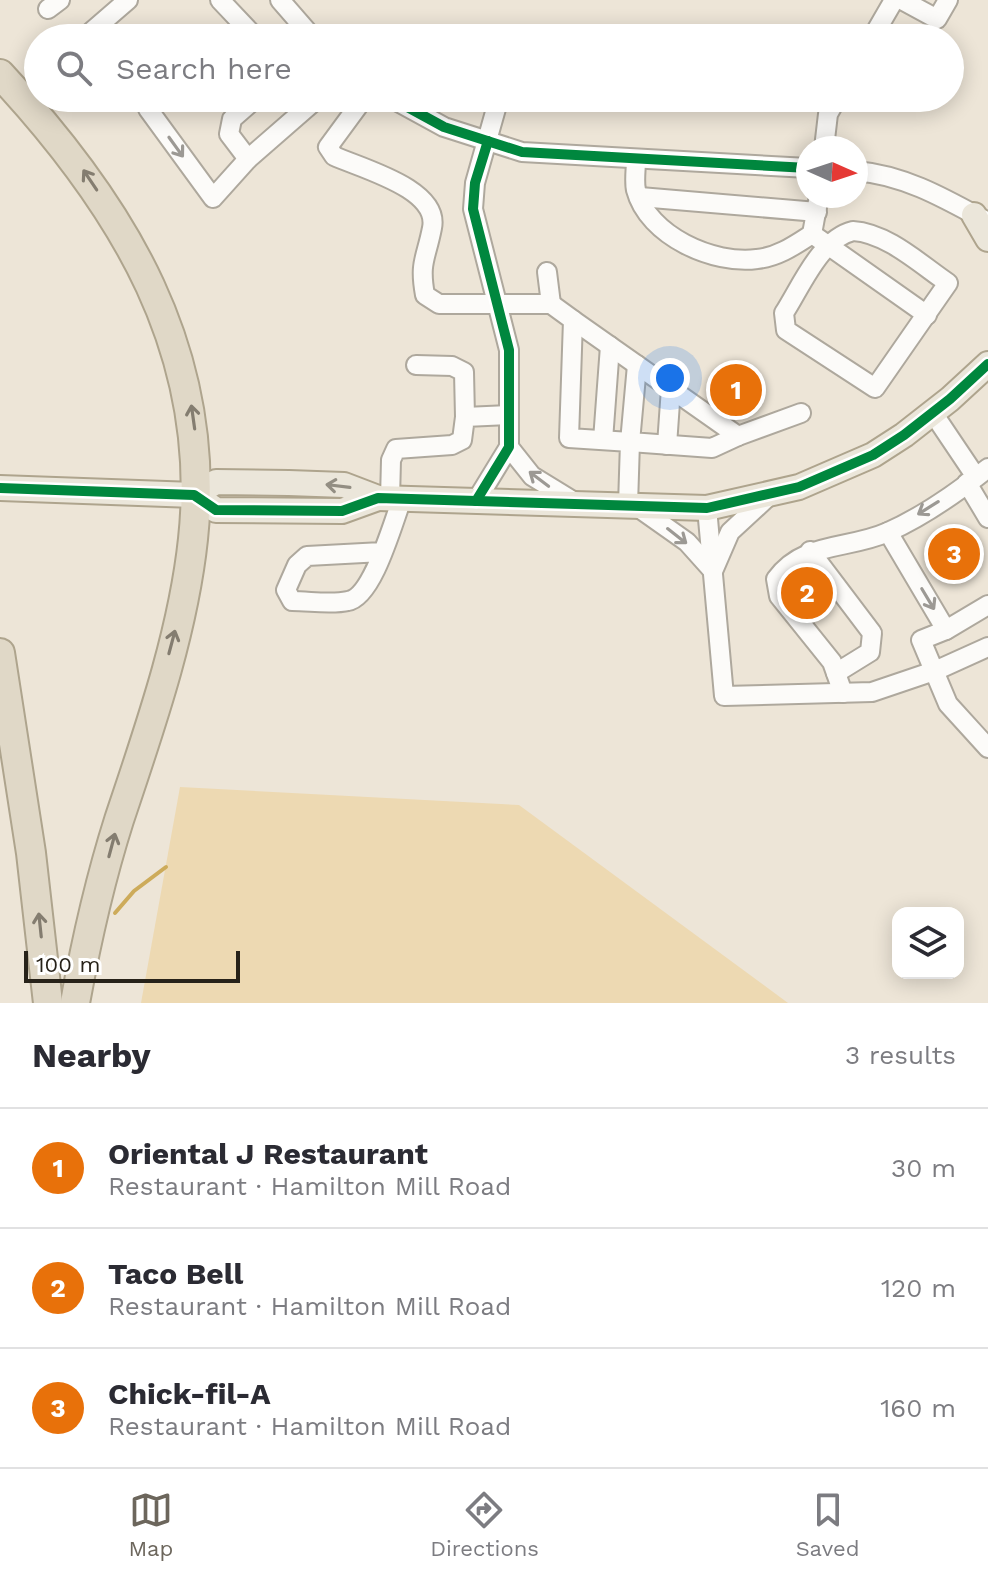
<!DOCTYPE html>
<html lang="en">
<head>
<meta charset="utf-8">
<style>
  :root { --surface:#fff; --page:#f7f7f7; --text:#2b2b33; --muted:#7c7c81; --line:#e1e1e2; --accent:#6c665c }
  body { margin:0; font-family:"Work Sans",sans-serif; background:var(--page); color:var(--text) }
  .controls { position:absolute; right:24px; bottom:24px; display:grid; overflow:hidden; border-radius:16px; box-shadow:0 4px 20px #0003 }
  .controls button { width:72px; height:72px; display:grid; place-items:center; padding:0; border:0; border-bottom:2px solid var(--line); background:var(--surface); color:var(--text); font:40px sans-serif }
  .compass { position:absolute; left:796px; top:136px; width:72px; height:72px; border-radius:50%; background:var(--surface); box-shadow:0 4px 20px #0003; rotate:93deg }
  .scale { position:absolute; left:24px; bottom:20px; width:216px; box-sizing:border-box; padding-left:8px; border:4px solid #272219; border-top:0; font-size:22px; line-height:28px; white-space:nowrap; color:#272219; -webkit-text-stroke:6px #fff; paint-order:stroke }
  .you { position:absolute; left:670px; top:378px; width:28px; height:28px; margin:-20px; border:6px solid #fff; border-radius:50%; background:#1a73e8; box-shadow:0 0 0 12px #1a73e833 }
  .badge { display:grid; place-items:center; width:52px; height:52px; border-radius:50%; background:var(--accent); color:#fff; font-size:26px; font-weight:700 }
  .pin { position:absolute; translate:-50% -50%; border:4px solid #fff; box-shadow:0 2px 8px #0006 }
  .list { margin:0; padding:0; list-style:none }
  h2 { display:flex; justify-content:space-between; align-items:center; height:104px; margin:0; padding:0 32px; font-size:34px }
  h2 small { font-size:26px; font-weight:400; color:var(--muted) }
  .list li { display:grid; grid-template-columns:52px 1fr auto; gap:24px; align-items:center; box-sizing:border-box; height:120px; padding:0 32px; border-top:2px solid var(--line) }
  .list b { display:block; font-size:30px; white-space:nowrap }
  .list p { margin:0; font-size:26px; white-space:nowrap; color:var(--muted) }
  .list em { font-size:26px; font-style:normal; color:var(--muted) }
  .icon { flex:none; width:44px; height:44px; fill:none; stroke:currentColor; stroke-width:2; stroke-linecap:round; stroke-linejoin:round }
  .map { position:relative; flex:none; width:988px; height:1003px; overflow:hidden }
  .search { position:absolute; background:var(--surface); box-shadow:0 4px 20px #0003; left:24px; right:24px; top:24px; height:88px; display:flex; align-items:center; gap:20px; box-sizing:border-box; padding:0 28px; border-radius:44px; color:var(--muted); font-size:30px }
  .sheet { height:464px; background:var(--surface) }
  nav { display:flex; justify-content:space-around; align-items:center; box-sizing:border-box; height:112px; border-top:2px solid var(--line); background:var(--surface); font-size:22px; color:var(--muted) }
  nav a { display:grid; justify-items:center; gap:4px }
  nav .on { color:var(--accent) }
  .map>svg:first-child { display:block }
  .green { fill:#edd9b2 }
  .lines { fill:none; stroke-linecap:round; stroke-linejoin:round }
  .stream { stroke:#cdab5a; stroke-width:4 }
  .minor-casing { stroke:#aea89d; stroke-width:22 }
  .major-casing { stroke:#aea48d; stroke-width:28 }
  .highway-casing { stroke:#aea48d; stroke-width:32 }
  .minor { stroke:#fcfbf9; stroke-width:18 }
  .major { stroke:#ebe6da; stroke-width:24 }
  .highway { stroke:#e0d8c7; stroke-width:28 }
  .cycleway-casing { stroke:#fff; stroke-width:15 }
  .cycleway { stroke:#00873e; stroke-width:10 }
  .oneway { stroke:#9c9994 }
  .oneway2 { stroke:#847d70 }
  .oneway3 { stroke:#938e83 }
</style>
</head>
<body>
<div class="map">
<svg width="988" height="1003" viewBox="0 0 988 1003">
  <rect width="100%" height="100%" fill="#ede5d7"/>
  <!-- green -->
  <polygon class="green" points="180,787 519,805 788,1003 141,1003"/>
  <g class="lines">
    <!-- stream -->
    <polyline class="stream" points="115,913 134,891 166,867"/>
    <!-- minor casing -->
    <g class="minor-casing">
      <g id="minor">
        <polyline points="220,0 256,38"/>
        <polyline points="280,0 313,38"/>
        <polyline points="902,0 937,19 948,0"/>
        <polyline points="48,9 60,0"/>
        <polyline points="84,38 128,0"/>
        <polyline points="872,38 894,0"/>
        <polyline points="160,98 148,109 213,198 248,159"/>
        <polyline points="256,98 232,119 229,134 248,159 318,98"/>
        <path d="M 364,98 L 328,147 L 334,156 C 363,169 440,189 432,228 C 426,259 419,262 425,295 L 439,304 L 551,304 L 573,320 L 569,438 L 630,442 L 628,505"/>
        <polyline points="391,98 444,127 522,152 808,168"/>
        <polyline points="824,148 828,114 837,98"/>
        <path d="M 636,160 C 636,169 634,181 636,190 C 648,236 714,265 757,259 C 778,257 795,245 812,234"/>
        <path d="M 856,171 C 904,175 944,198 986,221"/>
        <polyline points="819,196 812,234 927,315"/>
        <polyline points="640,197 817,212"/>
        <path d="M 853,231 C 887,233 920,264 948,283 L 875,388 L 786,330 L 784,313 C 801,287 820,239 853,231 Z"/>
        <polyline points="547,272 551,304"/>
        <polyline points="573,320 738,436 801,413"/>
        <polyline points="416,365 452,366 464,372 465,417"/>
        <polyline points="637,365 630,442 712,448 738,436"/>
        <polyline points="933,413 976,477"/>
        <polyline points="603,440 610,346"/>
        <polyline points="667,445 671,388"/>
        <polyline points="509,447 532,476 576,503"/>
        <polyline points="967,483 988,518"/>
        <polyline points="390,499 391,460 396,449 452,445 462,440 465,417 509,415"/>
        <polyline points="476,501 509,447 509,350 473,209 475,183 499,98"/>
        <polyline points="636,506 687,542 713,571"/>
        <polyline points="707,508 724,696 872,692 937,670 988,647"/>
        <polyline points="888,532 946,630 988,605"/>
        <polyline points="810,551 872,633 870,652 836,673"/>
        <path d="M 382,552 L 307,556 L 297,565 L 286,590 L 292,601 C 310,601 331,605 348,601 C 373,597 393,522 402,499"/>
        <polyline points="714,569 730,532 770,495"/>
        <polyline points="946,630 921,640 948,704 988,748"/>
        <path d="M 843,693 L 832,662 L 779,596 L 776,579 C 804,541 848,550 888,532 C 922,517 959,491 988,468"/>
      </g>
    </g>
    <!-- major casing -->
    <g class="major-casing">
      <g id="major">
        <polyline points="974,215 988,239"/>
        <polyline points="0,488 194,495 216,510 342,511 378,498"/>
        <polyline points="194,495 216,482 289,483 344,485 378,498 707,508 799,487 873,455 904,435 950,399 988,364"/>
      </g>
    </g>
    <!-- highway casing -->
    <g class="highway-casing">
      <g id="highway">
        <path d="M 0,74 C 123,206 213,352 193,539 C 183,634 149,730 119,820 C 100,880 86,942 75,1003"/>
        <polyline points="0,653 31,853 48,1003"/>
      </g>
    </g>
    <!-- minor -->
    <use href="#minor" class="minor"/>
    <!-- major -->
    <use href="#major" class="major"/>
    <!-- highway -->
    <use href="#highway" class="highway"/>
    <!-- cycleway casing -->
    <g class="cycleway-casing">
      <g id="cycleway">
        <polyline points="391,98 444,127 522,152 808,168"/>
        <polyline points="0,488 194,495 216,510 342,511 378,498 707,508 799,487 873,455 904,435 950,399 988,364"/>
        <polyline points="476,501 509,447 509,350 473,209 475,183 488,141"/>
      </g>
    </g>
    <!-- cycleway -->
    <use href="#cycleway" class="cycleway"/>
  </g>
  <!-- one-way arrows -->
  <defs><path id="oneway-shaft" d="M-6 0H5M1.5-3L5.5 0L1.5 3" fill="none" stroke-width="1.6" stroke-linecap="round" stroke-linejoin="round" transform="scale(2)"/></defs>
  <g class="oneway">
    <use href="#oneway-shaft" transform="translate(176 147) rotate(54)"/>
    <use href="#oneway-shaft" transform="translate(539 479) rotate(-143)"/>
    <use href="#oneway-shaft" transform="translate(928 508) rotate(148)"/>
    <use href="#oneway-shaft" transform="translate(677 536) rotate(38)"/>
    <use href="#oneway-shaft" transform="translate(928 599) rotate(59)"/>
  </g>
  <g class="oneway2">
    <use href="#oneway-shaft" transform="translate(90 180) rotate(-124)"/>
    <use href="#oneway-shaft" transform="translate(193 417) rotate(-98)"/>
    <use href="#oneway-shaft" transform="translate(172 642) rotate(-75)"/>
    <use href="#oneway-shaft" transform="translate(112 845) rotate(-75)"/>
    <use href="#oneway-shaft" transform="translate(40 925) rotate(-96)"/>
  </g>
  <use class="oneway3" href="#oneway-shaft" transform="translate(338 486) rotate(-173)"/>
</svg>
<div class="controls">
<button><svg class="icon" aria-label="layers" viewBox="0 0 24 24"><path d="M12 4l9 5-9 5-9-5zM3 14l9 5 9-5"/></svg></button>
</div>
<svg class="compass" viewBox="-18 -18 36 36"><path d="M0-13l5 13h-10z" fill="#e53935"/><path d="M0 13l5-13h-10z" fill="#7c7c81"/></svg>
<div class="scale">100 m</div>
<div class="you"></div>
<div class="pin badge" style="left:736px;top:390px;background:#e8710a">1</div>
<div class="pin badge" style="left:807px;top:593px;background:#e8710a">2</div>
<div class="pin badge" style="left:954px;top:554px;background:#e8710a">3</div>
<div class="search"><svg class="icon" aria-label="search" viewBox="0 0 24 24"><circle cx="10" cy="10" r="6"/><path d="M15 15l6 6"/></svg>Search here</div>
</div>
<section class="sheet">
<h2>Nearby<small>3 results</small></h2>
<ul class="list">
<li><span class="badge" style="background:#e8710a">1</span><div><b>Oriental J Restaurant</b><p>Restaurant · Hamilton Mill Road</p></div><em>30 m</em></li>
<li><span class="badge" style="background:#e8710a">2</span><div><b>Taco Bell</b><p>Restaurant · Hamilton Mill Road</p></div><em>120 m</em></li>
<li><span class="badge" style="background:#e8710a">3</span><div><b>Chick-fil-A</b><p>Restaurant · Hamilton Mill Road</p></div><em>160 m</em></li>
</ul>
</section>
<nav>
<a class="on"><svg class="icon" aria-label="map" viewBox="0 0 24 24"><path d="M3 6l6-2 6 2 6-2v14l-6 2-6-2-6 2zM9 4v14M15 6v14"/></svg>Map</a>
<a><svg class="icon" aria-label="directions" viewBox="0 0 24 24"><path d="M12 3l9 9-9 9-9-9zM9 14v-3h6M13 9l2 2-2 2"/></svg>Directions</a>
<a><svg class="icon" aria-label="saved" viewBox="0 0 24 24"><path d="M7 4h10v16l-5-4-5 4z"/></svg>Saved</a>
</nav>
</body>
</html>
